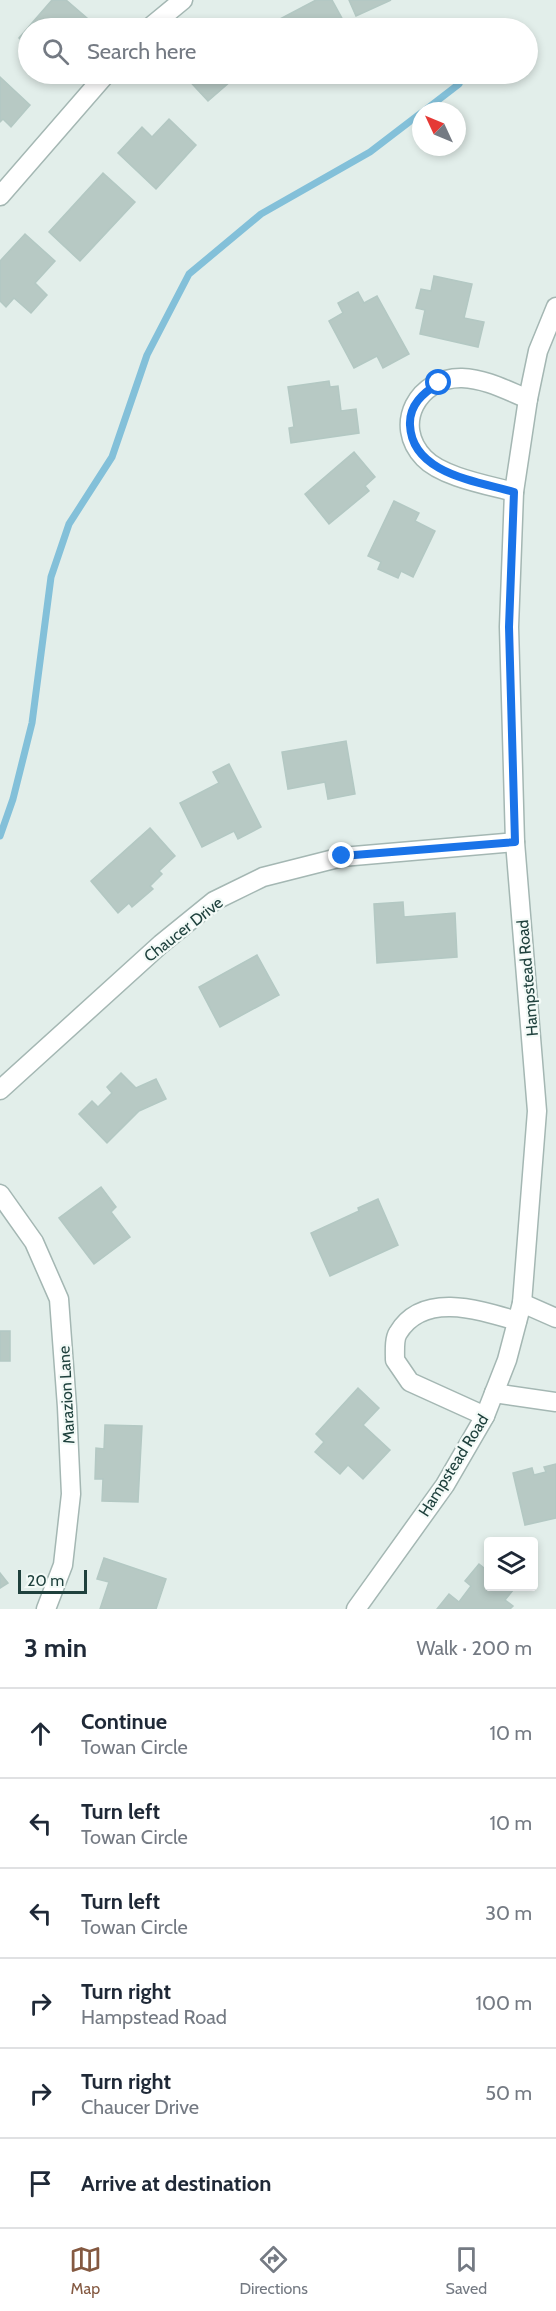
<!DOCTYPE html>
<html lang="en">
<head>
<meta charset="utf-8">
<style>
  :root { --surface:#fff; --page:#f2f2f3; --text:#1f2937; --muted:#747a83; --line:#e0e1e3; --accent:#845941 }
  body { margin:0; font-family:Cabin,sans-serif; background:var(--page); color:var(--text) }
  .controls { position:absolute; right:18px; bottom:18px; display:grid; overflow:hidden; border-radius:6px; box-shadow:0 3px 9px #0003 }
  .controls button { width:54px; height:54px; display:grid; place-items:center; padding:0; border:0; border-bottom:2px solid var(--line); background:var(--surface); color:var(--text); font:30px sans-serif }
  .compass { position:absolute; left:412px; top:102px; width:54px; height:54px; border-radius:50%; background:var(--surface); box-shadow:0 3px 9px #0003; rotate:314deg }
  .scale { position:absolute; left:18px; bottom:15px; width:69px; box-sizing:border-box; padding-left:6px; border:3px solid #1f413d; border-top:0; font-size:16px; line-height:21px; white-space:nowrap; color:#1f413d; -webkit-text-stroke:4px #f3faf7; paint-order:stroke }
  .stop { position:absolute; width:18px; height:18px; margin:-14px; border:4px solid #1a73e8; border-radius:50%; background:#fff }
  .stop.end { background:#1a73e8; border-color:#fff; box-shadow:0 2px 6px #0008 }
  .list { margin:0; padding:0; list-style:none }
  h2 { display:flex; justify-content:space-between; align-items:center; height:78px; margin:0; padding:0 24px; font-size:26px }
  h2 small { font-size:20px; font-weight:400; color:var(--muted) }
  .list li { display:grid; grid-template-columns:39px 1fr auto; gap:18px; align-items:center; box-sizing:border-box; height:90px; padding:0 24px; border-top:2px solid var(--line) }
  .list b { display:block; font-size:22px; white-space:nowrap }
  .list p { margin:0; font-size:20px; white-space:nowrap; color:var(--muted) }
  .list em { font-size:20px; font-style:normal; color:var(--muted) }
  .icon { flex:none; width:33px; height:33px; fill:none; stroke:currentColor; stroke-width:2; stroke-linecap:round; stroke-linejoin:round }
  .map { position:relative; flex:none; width:556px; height:1609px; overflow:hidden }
  .search { position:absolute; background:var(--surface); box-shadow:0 3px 9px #0003; left:18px; right:18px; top:18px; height:66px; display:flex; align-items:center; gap:15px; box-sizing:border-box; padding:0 21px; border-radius:33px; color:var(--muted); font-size:22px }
  .sheet { height:618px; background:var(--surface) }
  nav { display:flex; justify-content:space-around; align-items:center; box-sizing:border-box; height:84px; border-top:2px solid var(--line); background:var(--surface); font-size:16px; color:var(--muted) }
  nav a { display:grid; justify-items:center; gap:3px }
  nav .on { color:var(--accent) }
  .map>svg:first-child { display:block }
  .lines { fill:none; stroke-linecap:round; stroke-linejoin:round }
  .stream { stroke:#83c0d9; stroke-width:7 }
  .building { fill:#b7c9c4; stroke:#b3c8c3; stroke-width:1.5 }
  .minor-casing { stroke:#a4b7b3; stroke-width:21 }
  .minor { stroke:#fff; stroke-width:18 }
  .route { stroke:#1a73e8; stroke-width:8 }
  .labels { text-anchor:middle; stroke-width:4.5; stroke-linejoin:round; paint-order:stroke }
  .street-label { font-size:16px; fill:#1f413d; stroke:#f3faf7 }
</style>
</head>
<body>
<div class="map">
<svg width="556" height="1609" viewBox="0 0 556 1609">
  <rect width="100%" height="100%" fill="#e2eeea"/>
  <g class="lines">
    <!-- stream -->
    <g class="stream">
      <polyline points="424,111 459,84"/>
      <polyline points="0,836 13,799 32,723 51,577 69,524 112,457 147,355 189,274 261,214 370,152 421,113"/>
    </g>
  </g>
  <!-- building -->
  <g class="building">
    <polygon points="52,0 66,0 95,25 91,28 28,28 28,46 19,38"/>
    <polygon points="316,0 332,0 344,22 333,28 263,28"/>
    <polygon points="349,0 391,0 356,16"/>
    <polygon points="183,74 239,74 208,101"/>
    <polygon points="278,74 295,74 282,81"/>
    <polygon points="0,77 30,105 11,127 3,119 0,122"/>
    <polygon points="169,119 196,145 156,189 118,153 142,127 152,137"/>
    <polygon points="103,173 135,202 80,261 49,232"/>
    <polygon points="25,234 55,261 35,283 47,295 31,313 14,298 6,307 0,301 0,261"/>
    <polygon points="434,276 472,284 464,318 484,322 478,347 420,334 425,310 416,308 421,289 431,291"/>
    <polygon points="358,292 364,303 377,296 409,354 383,368 377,356 354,368 329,321 343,313 338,303"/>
    <polygon points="329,381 330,387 338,386 341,411 356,409 359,433 291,443 289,428 294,427 288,387"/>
    <polygon points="354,452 375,477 365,486 369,491 329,524 305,494"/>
    <polygon points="394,501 419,513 415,521 435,531 413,577 401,571 398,578 378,569 381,562 368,556"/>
    <polygon points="346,741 355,794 328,799 325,782 288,789 282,752"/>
    <polygon points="229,764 261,827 238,839 234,831 202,847 180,803 219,783 213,772"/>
    <polygon points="150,828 175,856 159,871 162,874 150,886 153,889 132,907 129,903 118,913 91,881"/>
    <polygon points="403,902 404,917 455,913 457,957 377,963 374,904"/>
    <polygon points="257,955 279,995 220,1027 199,987"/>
    <polygon points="121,1073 136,1088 156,1079 166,1099 139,1111 107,1143 79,1114 92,1101 98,1107 112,1093 107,1087"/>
    <polygon points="101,1187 116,1207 111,1212 130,1237 94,1264 59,1218"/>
    <polygon points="378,1199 398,1245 330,1276 311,1233 359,1211 358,1208"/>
    <rect x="0" y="1331" width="10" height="30"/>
    <polygon points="358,1388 379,1408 363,1425 390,1450 363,1479 348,1465 340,1474 315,1452 324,1442 316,1434"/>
    <polygon points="105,1425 142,1426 138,1502 102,1501 103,1479 95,1479 96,1448 104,1449"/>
    <polygon points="556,1464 556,1518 525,1525 513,1473 532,1468 534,1475 546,1472 544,1467"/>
    <polygon points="104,1558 166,1579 156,1609 100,1609 109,1582 97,1579"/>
    <polygon points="479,1564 488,1571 488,1586 508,1586 513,1590 505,1600 513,1606 510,1609 437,1609 449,1594 459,1602 471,1586 465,1581"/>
    <polygon points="0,1573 8,1583 0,1588"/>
  </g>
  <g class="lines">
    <!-- minor casing -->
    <g class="minor-casing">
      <g id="minor">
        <polyline points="149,28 183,0"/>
        <polyline points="0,196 106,74"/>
        <path d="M 514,492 C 488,485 442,477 424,458 C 392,425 418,377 462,378 C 486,379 506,390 528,399"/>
        <polyline points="0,1090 161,944 214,901 263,877 342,857 515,842"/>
        <polyline points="0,1194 34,1242 59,1299 67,1407 71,1494 63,1565 46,1609"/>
        <polyline points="522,1303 556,1318"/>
        <polyline points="494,1393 556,1402"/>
        <path d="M 485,1416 L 410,1382 L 395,1360 C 395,1352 394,1339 398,1333 C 423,1291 480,1310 517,1321"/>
        <polyline points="356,1609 445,1485 485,1416 507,1360 522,1303 537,1111 515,842 509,627 514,492 528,399 538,351 556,307"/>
      </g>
    </g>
    <!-- minor -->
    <use href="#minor" class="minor"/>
  </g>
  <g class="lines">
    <!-- route -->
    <path class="route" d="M 342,856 L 515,842 L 509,627 L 514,492 C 477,481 412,474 410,425 C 409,405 423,393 439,383"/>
  </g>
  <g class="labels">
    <!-- street labels -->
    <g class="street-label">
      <text transform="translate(183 929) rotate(-38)" y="6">Chaucer Drive</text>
      <text transform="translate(527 978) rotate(-95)" y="6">Hampstead Road</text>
      <text transform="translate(66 1395) rotate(-93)" y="6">Marazion Lane</text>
      <text transform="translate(453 1465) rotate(-58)" y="6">Hampstead Road</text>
    </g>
  </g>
</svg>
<div class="controls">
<button><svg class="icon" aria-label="layers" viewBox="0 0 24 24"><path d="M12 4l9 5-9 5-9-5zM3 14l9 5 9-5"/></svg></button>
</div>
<svg class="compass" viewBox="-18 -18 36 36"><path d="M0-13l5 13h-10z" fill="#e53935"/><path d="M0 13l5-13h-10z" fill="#747a83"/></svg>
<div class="scale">20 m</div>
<div class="stop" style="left:439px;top:383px"></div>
<div class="stop end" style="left:342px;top:856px"></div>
<div class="search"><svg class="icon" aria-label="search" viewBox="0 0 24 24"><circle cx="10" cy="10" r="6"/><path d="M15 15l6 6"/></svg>Search here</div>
</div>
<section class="sheet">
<h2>3 min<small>Walk · 200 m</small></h2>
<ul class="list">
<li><svg class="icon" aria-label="ahead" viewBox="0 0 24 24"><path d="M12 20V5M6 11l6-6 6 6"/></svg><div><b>Continue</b><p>Towan Circle</p></div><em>10 m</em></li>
<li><svg class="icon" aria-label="left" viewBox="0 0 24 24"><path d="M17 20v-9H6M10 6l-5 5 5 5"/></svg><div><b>Turn left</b><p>Towan Circle</p></div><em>10 m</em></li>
<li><svg class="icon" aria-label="left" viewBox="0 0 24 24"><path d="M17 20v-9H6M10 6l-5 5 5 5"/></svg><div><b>Turn left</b><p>Towan Circle</p></div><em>30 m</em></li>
<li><svg class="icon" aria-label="right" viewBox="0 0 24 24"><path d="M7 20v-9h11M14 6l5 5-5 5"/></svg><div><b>Turn right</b><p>Hampstead Road</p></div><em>100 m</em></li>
<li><svg class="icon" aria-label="right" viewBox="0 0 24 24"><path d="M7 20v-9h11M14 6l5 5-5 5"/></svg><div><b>Turn right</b><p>Chaucer Drive</p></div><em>50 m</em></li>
<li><svg class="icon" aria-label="arrive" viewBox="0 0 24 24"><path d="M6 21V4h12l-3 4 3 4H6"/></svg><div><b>Arrive at destination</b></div></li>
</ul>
</section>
<nav>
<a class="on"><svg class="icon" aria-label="map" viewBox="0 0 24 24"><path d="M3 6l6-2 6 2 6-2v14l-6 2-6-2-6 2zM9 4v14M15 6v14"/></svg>Map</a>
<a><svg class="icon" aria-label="directions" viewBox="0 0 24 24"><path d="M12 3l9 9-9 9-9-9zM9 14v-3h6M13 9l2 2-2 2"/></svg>Directions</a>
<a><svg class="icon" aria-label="saved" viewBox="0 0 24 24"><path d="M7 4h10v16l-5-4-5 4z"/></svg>Saved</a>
</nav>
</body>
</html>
